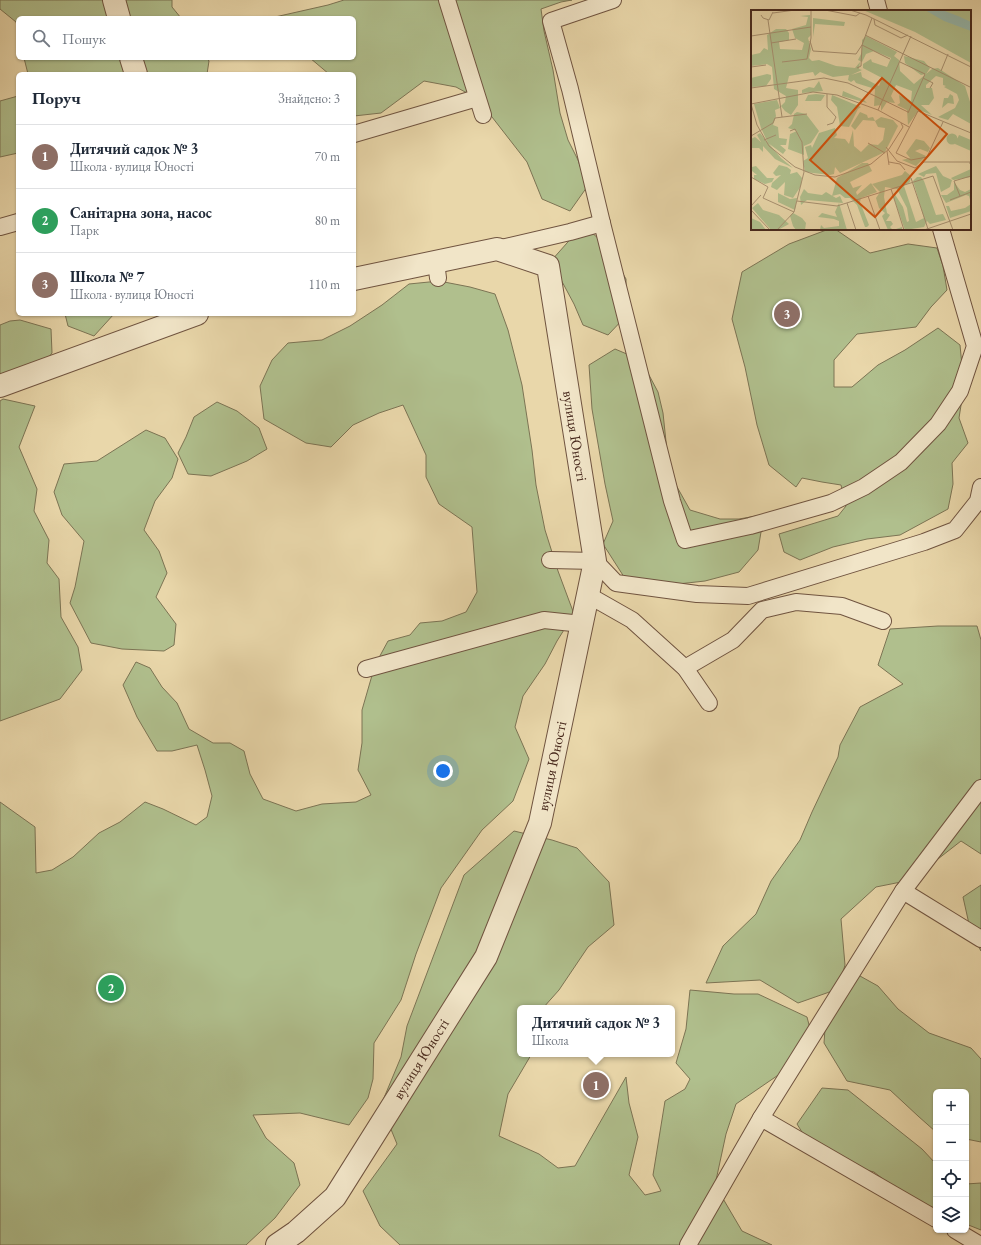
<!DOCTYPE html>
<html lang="uk">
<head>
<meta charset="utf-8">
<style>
  :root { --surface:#fff; --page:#f6f6f7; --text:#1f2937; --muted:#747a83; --line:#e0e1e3; --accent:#111827 }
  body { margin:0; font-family:"EB Garamond",serif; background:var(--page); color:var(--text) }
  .controls { position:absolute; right:12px; bottom:12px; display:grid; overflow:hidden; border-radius:6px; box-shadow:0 1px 3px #0004 }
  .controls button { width:36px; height:36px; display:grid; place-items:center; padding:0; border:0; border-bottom:1px solid var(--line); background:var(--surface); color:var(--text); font:20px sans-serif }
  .you { position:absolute; left:443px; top:771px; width:14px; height:14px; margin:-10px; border:3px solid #fff; border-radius:50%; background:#1a73e8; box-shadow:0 0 0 6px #1a73e833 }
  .badge { display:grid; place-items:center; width:26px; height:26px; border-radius:50%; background:var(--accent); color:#fff; font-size:13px; font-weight:700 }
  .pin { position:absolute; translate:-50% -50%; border:2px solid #fff; box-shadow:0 1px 4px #0006 }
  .popup { position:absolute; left:517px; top:1005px; width:158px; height:52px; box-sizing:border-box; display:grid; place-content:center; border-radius:6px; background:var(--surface); filter:drop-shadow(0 1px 3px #0005); font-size:13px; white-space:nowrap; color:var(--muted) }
  .popup b { font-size:15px; color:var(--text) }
  .popup::after { content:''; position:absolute; left:50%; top:100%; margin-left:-8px; border:8px solid transparent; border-top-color:var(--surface) }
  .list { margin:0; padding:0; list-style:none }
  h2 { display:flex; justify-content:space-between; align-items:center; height:52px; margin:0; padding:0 16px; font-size:17px }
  h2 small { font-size:13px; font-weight:400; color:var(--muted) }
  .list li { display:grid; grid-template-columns:26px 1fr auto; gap:12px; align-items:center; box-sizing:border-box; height:64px; padding:0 16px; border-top:1px solid var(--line) }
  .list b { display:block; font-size:15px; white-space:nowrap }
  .list p { margin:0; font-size:13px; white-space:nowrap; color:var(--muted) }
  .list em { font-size:13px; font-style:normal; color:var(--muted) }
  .icon { flex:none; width:22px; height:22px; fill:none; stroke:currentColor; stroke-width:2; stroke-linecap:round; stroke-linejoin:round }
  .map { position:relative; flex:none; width:981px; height:1245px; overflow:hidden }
  .search { position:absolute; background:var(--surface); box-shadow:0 1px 3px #0004; left:16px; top:16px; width:340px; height:44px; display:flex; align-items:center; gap:10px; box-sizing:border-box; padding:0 14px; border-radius:6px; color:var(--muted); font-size:15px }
  .panel { position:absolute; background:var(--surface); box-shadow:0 1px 3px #0004; left:16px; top:72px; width:340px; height:244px; border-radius:6px }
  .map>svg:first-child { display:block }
  .green { fill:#b0bf8d; stroke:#7c7454 }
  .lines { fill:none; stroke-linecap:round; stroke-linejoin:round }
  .lane-casing { stroke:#705440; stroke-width:18 }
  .street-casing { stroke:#705440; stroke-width:24 }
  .lane { stroke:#f1e5c8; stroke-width:16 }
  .street { stroke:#f1e5c8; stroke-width:22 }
  .labels { text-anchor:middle; stroke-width:3.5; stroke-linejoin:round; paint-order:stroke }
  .street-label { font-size:15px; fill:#47281c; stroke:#f1e5c8 }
  .inset-road { fill:none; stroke:#a89171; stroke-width:1 }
  .view { fill:#d0520e; fill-opacity:0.15; stroke:#d0520e; stroke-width:2 }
  .inset-edge { fill:none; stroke:#47281c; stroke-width:2 }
</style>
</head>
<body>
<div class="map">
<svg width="981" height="1245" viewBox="0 0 981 1245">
  <rect width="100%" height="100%" fill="#e9d7aa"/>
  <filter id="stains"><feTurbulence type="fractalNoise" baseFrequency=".005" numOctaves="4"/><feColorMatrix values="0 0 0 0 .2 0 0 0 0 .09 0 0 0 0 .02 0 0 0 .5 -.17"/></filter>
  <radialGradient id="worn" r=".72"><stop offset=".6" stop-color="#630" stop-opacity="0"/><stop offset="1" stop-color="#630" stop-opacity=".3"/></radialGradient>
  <!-- green -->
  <g class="green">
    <polygon points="0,0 172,0 172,7 181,18 18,18 18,29 16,22 0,9"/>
    <polygon points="344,0 572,0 561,2 541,9 544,31 553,70 560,113 568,140 578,160 587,187 570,211 542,199 527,162 478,99 456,87 424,81 381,113 354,116 354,74 329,74 310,58 354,58 354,18 276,18 275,17 328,5"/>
    <polygon points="24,58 207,58 209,61 207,74 28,74"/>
    <polygon points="18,96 18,153 0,157 0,101"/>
    <polygon points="583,225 607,246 626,279 626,316 608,335 583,325 574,304 551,261"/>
    <polygon points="829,229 835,229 870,253 908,244 937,248 943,266 947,290 931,307 916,327 857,334 834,360 834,387 852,387 878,365 905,350 938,328 960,345 964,386 959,418 968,443 952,463 953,484 948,509 900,535 867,539 833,547 800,560 784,552 779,534 838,516 846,506 841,485 822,482 802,478 796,487 769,465 757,425 745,367 732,319 742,272 789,244"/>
    <polygon points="439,281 470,287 495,294 508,330 522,385 532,450 536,485 545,530 558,571 574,614 557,641 545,664 523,696 515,727 529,759 513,801 482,830 441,888 416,954 401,1000 374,1043 373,1079 368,1098 349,1125 300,1113 253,1115 266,1138 294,1163 300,1185 275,1218 246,1245 0,1245 0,802 35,827 36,873 52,870 73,857 99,833 120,822 145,802 163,809 196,825 207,817 212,796 205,770 197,745 172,751 157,751 137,717 123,685 136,662 150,668 162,687 177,703 189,729 213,743 230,743 244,751 250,774 263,799 296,811 322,804 356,802 371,795 358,770 362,743 362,710 375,665 388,641 410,635 420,623 442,621 466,612 477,592 472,527 439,504 426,477 426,455 403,405 379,413 353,425 331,447 306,443 264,419 260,386 272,360 288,343 322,340 350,326 382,305 409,284"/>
    <polygon points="65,314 114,314 94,336 68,326"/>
    <polygon points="20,320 51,329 52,353 45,362 0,384 0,325 10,321"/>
    <polygon points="615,349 641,360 658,392 663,413 667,451 672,478 690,510 720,519 739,519 762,515 761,532 758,550 739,572 705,581 660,586 626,580 603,544 613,521 605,484 592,409 589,365"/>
    <polygon points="3,399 35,406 19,447 37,489 34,511 49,540 47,563 59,579 61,617 78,647 82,670 60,699 0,721 0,401"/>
    <polygon points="217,402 237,411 259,428 267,449 247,461 211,476 188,474 178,453 186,437 194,417"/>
    <polygon points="146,430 165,438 178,459 172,478 155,501 144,530 159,551 167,573 156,597 176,624 174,645 164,651 122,649 91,643 70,603 75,587 84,541 62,515 54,492 64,464 97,461"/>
    <polygon points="938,626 977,626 981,640 981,854 961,841 911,880 876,887 841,919 845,965 838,989 798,1003 760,980 706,983 723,946 756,914 771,881 800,840 812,812 838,757 840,745 860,707 903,684 878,665 890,629"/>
    <polygon points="514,831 552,840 577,848 609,882 614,925 588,947 559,990 543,1008 520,1008 520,1054 531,1054 531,1055 508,1094 499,1136 539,1154 558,1168 575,1166 626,1077 629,1103 638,1137 629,1175 645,1195 661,1191 653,1175 665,1101 685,1089 690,1079 676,1063 686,1029 690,990 734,994 758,994 807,1017 814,1044 790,1067 736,1104 726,1134 715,1185 742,1231 772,1245 400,1245 380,1226 363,1191 397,1144 381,1105 401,1057 407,1026 464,875"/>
    <polygon points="981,885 981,951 971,933 963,897"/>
    <polygon points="860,976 878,986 898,1009 929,1033 971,1048 981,1059 981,1142 966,1139 966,1092 936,1092 936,1132 918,1116 890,1090 847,1081 824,1043 827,1001"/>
    <polygon points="822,1088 848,1090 922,1149 936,1164 936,1219 916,1205 874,1172 818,1158 797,1124"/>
    <polygon points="981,1183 981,1230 966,1224 966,1184"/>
  </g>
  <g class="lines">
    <!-- lane casing -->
    <g class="lane-casing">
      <g id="lane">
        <polyline points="447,0 483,115"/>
        <polyline points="613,0 551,21 570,89 602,223 672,501 685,540 750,526 831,503 864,487 901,462 938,424 960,391 975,346 941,229"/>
        <polyline points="876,0 879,11"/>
        <polyline points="354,134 477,98"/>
        <polyline points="0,227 18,222"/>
        <polyline points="497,249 570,232 602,223"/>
        <polyline points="436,262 438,278"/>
        <polyline points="550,560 595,561 616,583 697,594 748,596 924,542 955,530 978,501 981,487"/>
        <polyline points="588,595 632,620 685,668 709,703"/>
        <polyline points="685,668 733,640 762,610 796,602 842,606 883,621"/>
        <polyline points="366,669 544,620 582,624"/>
        <polyline points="903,891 981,939"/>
        <polyline points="761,1118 936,1219"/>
        <polyline points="955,1230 980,1245"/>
        <polyline points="688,1245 761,1118 903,891 981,788"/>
      </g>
    </g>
    <!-- street casing -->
    <g class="street-casing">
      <g id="street">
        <polyline points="114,0 119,18"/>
        <polyline points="131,58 136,74"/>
        <polyline points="0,386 197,314"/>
        <polyline points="277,1245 296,1232 335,1197 486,957 540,823 595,561 548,266 497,249 354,279"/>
      </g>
    </g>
    <!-- lane -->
    <use href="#lane" class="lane"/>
    <!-- street -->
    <use href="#street" class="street"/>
  </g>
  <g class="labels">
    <!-- street labels -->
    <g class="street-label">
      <text transform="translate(575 436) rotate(81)" y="5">вулиця Юності</text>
      <text transform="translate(552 766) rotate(-78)" y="5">вулиця Юності</text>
      <text transform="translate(421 1059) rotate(-58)" y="5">вулиця Юності</text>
    </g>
  </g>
  <!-- overview -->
  <g transform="translate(751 10)">
    <rect width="220" height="220" fill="#e9d7aa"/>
    <path d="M 112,0 L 220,0 L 220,53 L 164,22 ZM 59,5 L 60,25 L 57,28 L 60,39 L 58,48 L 61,51 L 68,50 L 85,56 L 104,58 L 109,52 L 108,59 L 111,60 L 100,65 L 110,62 L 111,67 L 128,76 L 131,68 L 112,58 L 112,54 L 120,49 L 121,52 L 136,57 L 140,48 L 123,41 L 115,44 L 111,52 L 107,50 L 111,42 L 111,30 L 115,26 L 146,42 L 143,46 L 148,50 L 149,61 L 163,74 L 181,59 L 187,58 L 214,76 L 220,95 L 220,114 L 202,104 L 197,110 L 187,107 L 204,98 L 208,90 L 206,84 L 193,77 L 195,76 L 192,75 L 192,68 L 185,66 L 175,75 L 175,78 L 181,78 L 183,88 L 178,95 L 170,95 L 181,105 L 168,100 L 157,115 L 156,100 L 146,95 L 149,93 L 148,85 L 160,91 L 161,81 L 145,75 L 140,86 L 144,93 L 136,92 L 130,101 L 130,95 L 123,96 L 124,79 L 105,73 L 103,70 L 100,72 L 97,70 L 98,65 L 82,67 L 69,62 L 64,66 L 62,62 L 38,66 L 35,78 L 47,80 L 47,95 L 40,105 L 34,101 L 30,96 L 34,92 L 35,86 L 23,79 L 21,57 L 16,54 L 0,56 L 0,45 L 9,43 L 13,38 L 17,40 L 16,25 L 25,19 L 35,19 L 38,23 L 38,30 L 28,32 L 29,39 L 51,40 L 53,33 L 44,28 L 41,19 L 55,15 L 57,7 L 49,6 ZM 62,8 L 94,12 L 93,16 L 64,14 L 62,27 ZM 153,46 L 173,51 L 179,58 L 175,64 L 170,65 L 154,53 ZM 16,64 L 20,65 L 20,69 L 15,76 L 0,77 L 0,68 ZM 68,71 L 72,81 L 51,83 L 51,80 L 58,77 L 63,78 ZM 92,81 L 113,90 L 116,93 L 91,86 ZM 199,84 L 202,86 L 203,94 L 197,93 L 191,98 L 193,88 L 197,88 ZM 57,85 L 65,84 L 74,85 L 70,91 L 54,91 ZM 81,85 L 110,97 L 107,99 L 98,117 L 89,116 L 86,97 L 80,90 ZM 26,90 L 29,98 L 24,100 L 25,106 L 22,115 L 27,117 L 28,128 L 36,129 L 35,135 L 29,135 L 35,140 L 32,144 L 17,133 L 10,118 L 3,94 ZM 46,102 L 55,104 L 68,121 L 60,133 L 53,136 L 53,145 L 37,139 L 39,124 L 46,121 L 37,118 L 41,114 L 43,104 ZM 109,102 L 116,105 L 117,108 L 122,107 L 124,111 L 112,110 L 104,120 L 100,116 ZM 130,107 L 142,110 L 147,116 L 134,142 L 89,163 L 84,157 L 83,164 L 79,165 L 54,162 L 52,151 L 57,148 L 54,137 L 60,135 L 61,138 L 68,123 L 84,118 L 86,125 L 83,128 L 94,129 L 98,134 L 102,120 L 103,136 L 110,142 L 118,134 L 127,135 L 132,130 L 134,118 L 127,117 L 124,111 ZM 9,123 L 30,148 L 42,158 L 24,149 L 12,136 L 12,142 L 8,138 L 0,138 L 0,129 L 4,127 L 10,132 L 6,125 ZM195.5 129a5.5 5.5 0 1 1 11 0a5.5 5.5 0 1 1-11 0ZM 208,125 L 220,130 L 220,141 L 204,134 ZM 165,129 L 173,131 L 179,138 L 177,142 L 169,139 L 164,141 L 175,146 L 165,156 L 151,150 L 159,148 L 155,143 ZM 0,152 L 1,157 L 5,156 L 16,168 L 23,168 L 21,172 L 14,174 L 3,169 L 3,165 L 6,165 L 1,161 ZM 111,153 L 117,153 L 121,161 L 99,172 L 102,178 L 111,175 L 105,182 L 106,185 L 120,173 L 126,182 L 110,188 L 109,192 L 118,215 L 116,217 L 114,217 L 106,195 L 99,188 L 94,188 L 89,184 L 81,186 L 86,168 ZM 28,155 L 36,157 L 40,160 L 39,164 L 46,162 L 51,168 L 50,176 L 42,188 L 33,185 L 34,172 L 26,180 L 20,177 L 21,173 L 30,165 L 25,166 L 22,163 ZM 185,156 L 192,166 L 201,170 L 199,177 L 190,182 L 185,163 L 175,164 L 173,167 L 167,164 ZM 220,159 L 220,167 L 202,170 L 200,168 ZM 154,161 L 160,166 L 159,172 L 153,176 L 165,212 L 173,208 L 162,171 L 166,167 L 170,167 L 173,171 L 185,205 L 192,204 L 195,210 L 179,214 L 176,211 L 173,217 L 154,220 L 142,186 L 143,183 L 152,197 L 156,212 L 158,211 L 156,198 L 146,179 L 134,177 L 133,187 L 136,203 L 139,205 L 135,211 L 140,211 L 142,214 L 139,217 L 142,220 L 151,217 L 151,220 L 137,220 L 131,206 L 134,203 L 128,198 L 125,188 L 129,182 L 121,174 L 151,165 ZM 203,172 L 209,180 L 214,182 L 220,179 L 220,193 L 218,186 L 215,185 L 195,193 L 190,185 L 196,185 L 203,180 ZM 53,179 L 57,183 L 71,185 L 75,182 L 85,188 L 89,186 L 92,193 L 56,190 L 50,195 L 49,187 ZM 27,183 L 39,189 L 46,188 L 44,200 L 27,192 ZM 7,193 L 12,200 L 28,205 L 38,214 L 27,220 L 20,220 L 1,198 ZM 88,193 L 96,220 L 69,220 L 70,215 L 73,218 L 88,216 L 88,211 L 83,209 L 67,207 L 71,203 L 86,207 L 84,202 ZM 220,194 L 220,201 L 199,208 L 195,196 L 198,196 L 200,201 L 214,198 ZM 42,203 L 51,208 L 55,213 L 54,220 L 45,220 L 42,216 L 39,206 ZM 0,208 L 9,212 L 15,220 L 0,220 Z" fill="#b0bf8d"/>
    <path d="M 174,0 L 191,0 L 207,6 L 220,12 L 220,21 L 193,11 Z" fill="#97b9ad"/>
    <path class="inset-road" d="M 74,0 L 105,6 L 109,3M 99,0 L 115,5 L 220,57M 22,3 L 44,0M 10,5 L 12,8 L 18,10 L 22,2M 123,9 L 124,15 L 150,28 L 157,25M 17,10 L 31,107M 114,25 L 219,77M 0,26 L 60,17M 59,31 L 62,41 L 105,44 L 111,35 L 139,49M 20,33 L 45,29M 31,52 L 56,49 L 60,28 L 60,0M 149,52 L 174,64 L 157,103M 0,57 L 15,55M 106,58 L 110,56 L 111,35 L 121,8M 190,61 L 197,44M 172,68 L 182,73 L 179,78M 0,78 L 73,68 L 97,73 L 157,102M 76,84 L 76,97 L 85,107 L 82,113 L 76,115M 0,94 L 6,115 L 18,136 L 44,157 L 64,165 L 84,167 L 120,154 L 138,139 L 152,117 L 150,113M 0,94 L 62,82 L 86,85 L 127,100 L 158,117M 127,100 L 160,26M 192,112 L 176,147 L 160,150 L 145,143 L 167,101 L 220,123M 0,126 L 22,113 L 24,108 L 56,104M 13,130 L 25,125M 117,133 L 134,143M 135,137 L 146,151 L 164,158 L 173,152 L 219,152 L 219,154M 136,141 L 138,155M 138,152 L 149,154 L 154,160M 0,167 L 17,177 L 12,188 L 43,202M 160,168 L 177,219M 140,179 L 153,220M 117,186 L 129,220M 209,186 L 203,171 L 220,166M 199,190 L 220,182M 46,191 L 86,196 L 182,166 L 202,220M 96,193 L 105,220M 0,196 L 10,185M 0,200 L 19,220M 26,220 L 43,202 L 53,162 L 51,132 L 44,119 L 39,121M 173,220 L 220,204"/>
    <path class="view" d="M 131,68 L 196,124 L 124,207 L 59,150 Z"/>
    <rect width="220" height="220" class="inset-edge"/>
  </g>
  <rect width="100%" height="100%" filter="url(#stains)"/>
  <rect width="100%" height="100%" fill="url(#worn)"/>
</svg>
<div class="controls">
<button>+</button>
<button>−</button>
<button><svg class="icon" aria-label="locate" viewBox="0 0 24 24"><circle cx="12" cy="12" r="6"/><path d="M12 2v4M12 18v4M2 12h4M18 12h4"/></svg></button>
<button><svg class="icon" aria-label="layers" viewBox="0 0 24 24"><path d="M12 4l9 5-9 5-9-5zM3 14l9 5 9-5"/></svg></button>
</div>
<div class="you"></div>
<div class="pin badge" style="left:596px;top:1085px;background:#8d6e63">1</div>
<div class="popup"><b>Дитячий садок № 3</b>Школа</div>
<div class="pin badge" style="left:111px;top:988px;background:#2e9e5b">2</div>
<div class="pin badge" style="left:787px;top:314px;background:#8d6e63">3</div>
<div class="search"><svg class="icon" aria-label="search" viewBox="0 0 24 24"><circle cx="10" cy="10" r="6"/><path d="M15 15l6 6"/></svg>Пошук</div>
<section class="panel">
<h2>Поруч<small>Знайдено: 3</small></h2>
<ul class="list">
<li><span class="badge" style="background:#8d6e63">1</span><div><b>Дитячий садок № 3</b><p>Школа · вулиця Юності</p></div><em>70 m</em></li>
<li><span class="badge" style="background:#2e9e5b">2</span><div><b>Санітарна зона, насос</b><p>Парк</p></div><em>80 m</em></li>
<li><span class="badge" style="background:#8d6e63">3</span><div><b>Школа № 7</b><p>Школа · вулиця Юності</p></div><em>110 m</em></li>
</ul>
</section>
</div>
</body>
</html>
